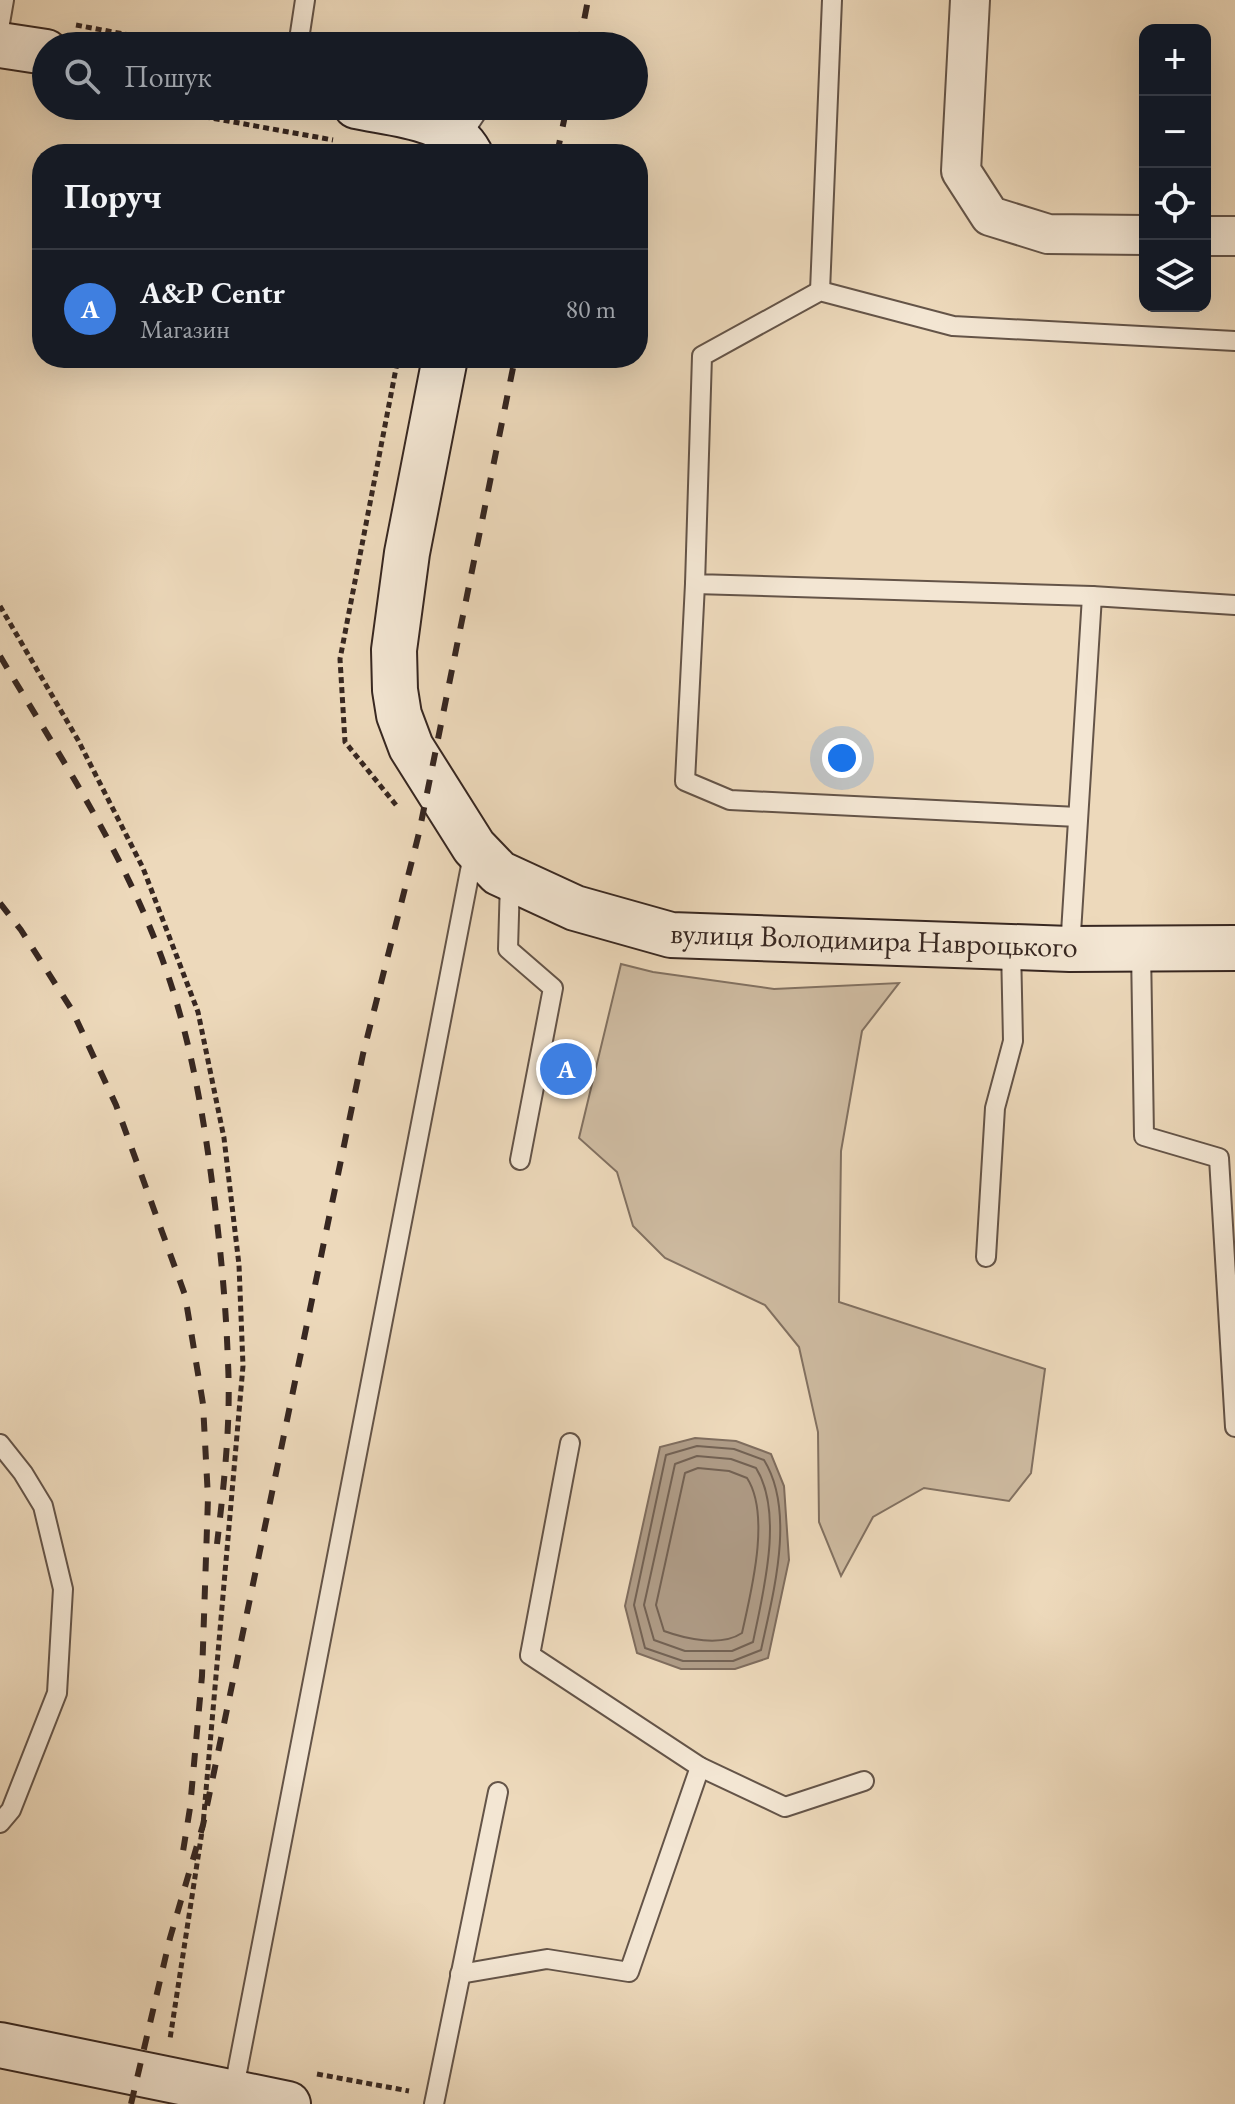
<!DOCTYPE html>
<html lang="uk">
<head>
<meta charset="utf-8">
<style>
  :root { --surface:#171b24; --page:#242831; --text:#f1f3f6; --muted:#9ea1a6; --line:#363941; --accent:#2563eb }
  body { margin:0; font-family:"EB Garamond",serif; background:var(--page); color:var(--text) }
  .controls { position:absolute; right:24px; top:24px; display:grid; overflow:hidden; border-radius:16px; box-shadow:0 8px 32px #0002 }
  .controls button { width:72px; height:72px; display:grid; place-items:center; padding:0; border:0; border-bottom:2px solid var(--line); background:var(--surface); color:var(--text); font:40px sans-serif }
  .you { position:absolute; left:842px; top:758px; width:28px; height:28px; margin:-20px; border:6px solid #fff; border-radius:50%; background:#1a73e8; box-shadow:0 0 0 12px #1a73e833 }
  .badge { display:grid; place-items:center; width:52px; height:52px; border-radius:50%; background:var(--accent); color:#fff; font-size:26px; font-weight:700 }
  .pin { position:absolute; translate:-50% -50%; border:4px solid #fff; box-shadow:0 2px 8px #0006 }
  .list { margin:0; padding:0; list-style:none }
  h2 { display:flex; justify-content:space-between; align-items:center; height:104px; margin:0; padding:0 32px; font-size:34px }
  h2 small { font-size:26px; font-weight:400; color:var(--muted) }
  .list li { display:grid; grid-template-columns:52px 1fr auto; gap:24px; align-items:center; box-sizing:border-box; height:120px; padding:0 32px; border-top:2px solid var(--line) }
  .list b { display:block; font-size:30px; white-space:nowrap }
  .list p { margin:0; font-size:26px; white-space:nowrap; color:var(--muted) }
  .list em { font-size:26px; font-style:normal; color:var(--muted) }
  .icon { flex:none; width:44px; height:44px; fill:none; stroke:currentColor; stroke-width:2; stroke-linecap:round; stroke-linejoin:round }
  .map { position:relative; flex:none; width:1235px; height:2104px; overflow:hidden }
  .search { position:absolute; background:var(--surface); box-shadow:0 8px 32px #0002; left:32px; top:32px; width:616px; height:88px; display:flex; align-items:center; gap:20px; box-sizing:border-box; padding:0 28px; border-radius:44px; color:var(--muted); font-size:30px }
  .panel { position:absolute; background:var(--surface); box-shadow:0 8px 32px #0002; left:32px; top:144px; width:616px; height:224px; border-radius:32px }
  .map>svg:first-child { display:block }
  .green { fill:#cebba1; stroke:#827161; stroke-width:2 }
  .water { fill:#af9c87; stroke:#7f6d5e; stroke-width:2 }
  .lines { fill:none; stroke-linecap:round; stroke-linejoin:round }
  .shore { stroke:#736254; stroke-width:2 }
  .lane-casing { stroke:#645448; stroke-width:22 }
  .street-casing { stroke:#645448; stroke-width:42 }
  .secondary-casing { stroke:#372721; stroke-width:48 }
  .path { stroke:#372721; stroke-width:5; stroke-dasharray:6 4; stroke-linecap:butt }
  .lane { stroke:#f3e6d3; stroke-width:18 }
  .street { stroke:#f3e6d3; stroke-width:38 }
  .secondary { stroke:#f3e6d3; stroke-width:44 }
  .rail { stroke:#372721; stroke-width:6; stroke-dasharray:14 14; stroke-linecap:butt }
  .labels { text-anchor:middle; stroke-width:7; stroke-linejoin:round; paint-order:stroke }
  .street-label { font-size:30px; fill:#372721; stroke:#f3e6d3 }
</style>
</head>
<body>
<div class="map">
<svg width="1235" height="2104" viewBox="0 0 1235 2104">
  <rect width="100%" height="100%" fill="#edd9bb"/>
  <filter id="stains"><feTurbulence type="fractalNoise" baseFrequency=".0025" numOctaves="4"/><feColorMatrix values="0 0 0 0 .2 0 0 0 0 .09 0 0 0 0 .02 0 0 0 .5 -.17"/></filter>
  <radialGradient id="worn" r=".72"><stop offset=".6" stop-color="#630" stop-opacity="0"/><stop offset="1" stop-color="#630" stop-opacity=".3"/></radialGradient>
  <!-- green -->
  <polygon class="green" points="621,964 653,972 774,989 899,983 862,1031 841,1151 839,1302 1045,1369 1031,1473 1009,1501 924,1488 873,1517 841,1576 819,1522 818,1432 799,1347 765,1305 665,1258 633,1226 617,1172 579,1138"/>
  <!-- water -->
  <polygon class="water" points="695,1438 736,1441 771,1454 784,1486 789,1560 768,1658 735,1669 681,1669 637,1653 625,1606 660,1447"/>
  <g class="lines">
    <!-- shore -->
    <g class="shore">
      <path d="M 697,1446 L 734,1449 L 764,1460 C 796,1512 773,1594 761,1650 L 733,1661 L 683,1661 L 645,1648 L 634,1605 L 666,1455 Z"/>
      <path d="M 697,1456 L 731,1459 L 756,1468 C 784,1513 763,1593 753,1642 L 732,1651 L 685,1651 L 654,1640 L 644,1605 L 675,1464 Z"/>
      <path d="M 698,1468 L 729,1471 L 747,1478 C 771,1515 751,1592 742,1633 C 721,1647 686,1639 664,1631 L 656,1605 L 685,1473 Z"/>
    </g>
    <!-- lane casing -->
    <g class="lane-casing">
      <g id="lane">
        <polyline points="0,23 4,0"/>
        <polyline points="298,46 305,0"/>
        <polyline points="459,139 481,106"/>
        <polyline points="820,291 832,0"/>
        <polyline points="695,584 685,781 730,800 1078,817"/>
        <polyline points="1092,596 695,584 702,356 820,291 953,326 1235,341"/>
        <polyline points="510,881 508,949 553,988 520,1160"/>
        <polyline points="1070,949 1092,596 1235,605"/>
        <polyline points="1141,949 1144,1136 1219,1158 1235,1427"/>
        <polyline points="986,1257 995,1108 1013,1041 1011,947"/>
        <polyline points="0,1444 23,1473 43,1506 63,1589 57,1693 11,1810 0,1823"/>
        <polyline points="700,1767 785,1807 864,1781"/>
        <polyline points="460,1974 547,1959 629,1972 700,1767 530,1655 570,1443"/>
        <polyline points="233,2093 474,850"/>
        <polyline points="434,2104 498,1792"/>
      </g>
    </g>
    <!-- street casing -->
    <g class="street-casing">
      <g id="street">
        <polyline points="970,0 961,171 990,216 1048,234 1145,235"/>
        <polyline points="1205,236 1235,236"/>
      </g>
    </g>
    <!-- secondary casing -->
    <g class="secondary-casing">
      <g id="secondary">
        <polyline points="0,45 46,52"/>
        <path d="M 356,106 C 393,114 450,116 470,154"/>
        <polyline points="445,358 407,553 394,650 395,690 399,715 411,747 474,847 499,873 575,908 671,935 1070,949 1235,948"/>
        <polyline points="0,2045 288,2104"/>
      </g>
    </g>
    <!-- path -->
    <g class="path">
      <polyline points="76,25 187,46"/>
      <polyline points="145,106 333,140"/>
      <polyline points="0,606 78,740 143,868 198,1012 224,1138 239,1265 243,1366 203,1825 170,2039"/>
      <polyline points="396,805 345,742 340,659 398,358"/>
      <polyline points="317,2074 409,2091"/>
    </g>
    <!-- lane -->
    <use href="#lane" class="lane"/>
    <!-- street -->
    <use href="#street" class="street"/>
    <!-- secondary -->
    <use href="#secondary" class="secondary"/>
    <!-- rail -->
    <g class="rail">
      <polyline points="579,46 588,0"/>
      <polyline points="557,154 567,106"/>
      <path d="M 0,656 C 57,752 121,848 160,953 C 188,1027 202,1105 212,1182 C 220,1242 226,1303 228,1363 C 231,1423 224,1484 217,1544"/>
      <polyline points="0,903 21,930 72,1010 116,1105 185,1295 203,1404 208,1498 202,1676 190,1808 181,1864"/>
      <polyline points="131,2104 170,1938 203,1825 363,1054 419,833 515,358"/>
    </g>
  </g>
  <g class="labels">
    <!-- street labels -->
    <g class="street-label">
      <text transform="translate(874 940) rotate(2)" y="10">вулиця Володимира Навроцького</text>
    </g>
  </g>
  <rect width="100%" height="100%" filter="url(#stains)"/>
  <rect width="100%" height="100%" fill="url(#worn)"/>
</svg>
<div class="controls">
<button>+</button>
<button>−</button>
<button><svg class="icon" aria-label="locate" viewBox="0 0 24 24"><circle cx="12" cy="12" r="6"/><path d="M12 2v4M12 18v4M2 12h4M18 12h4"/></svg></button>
<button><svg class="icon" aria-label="layers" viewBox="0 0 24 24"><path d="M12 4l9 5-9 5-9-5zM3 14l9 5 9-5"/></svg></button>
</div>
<div class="you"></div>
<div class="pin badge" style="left:566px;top:1069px;background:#3f7fe0">A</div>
<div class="search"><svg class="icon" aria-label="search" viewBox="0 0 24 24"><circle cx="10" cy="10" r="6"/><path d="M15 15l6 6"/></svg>Пошук</div>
<section class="panel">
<h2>Поруч<small></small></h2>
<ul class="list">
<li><span class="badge" style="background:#3f7fe0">A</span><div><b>A&amp;P Centr</b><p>Магазин</p></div><em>80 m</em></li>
</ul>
</section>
</div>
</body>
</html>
